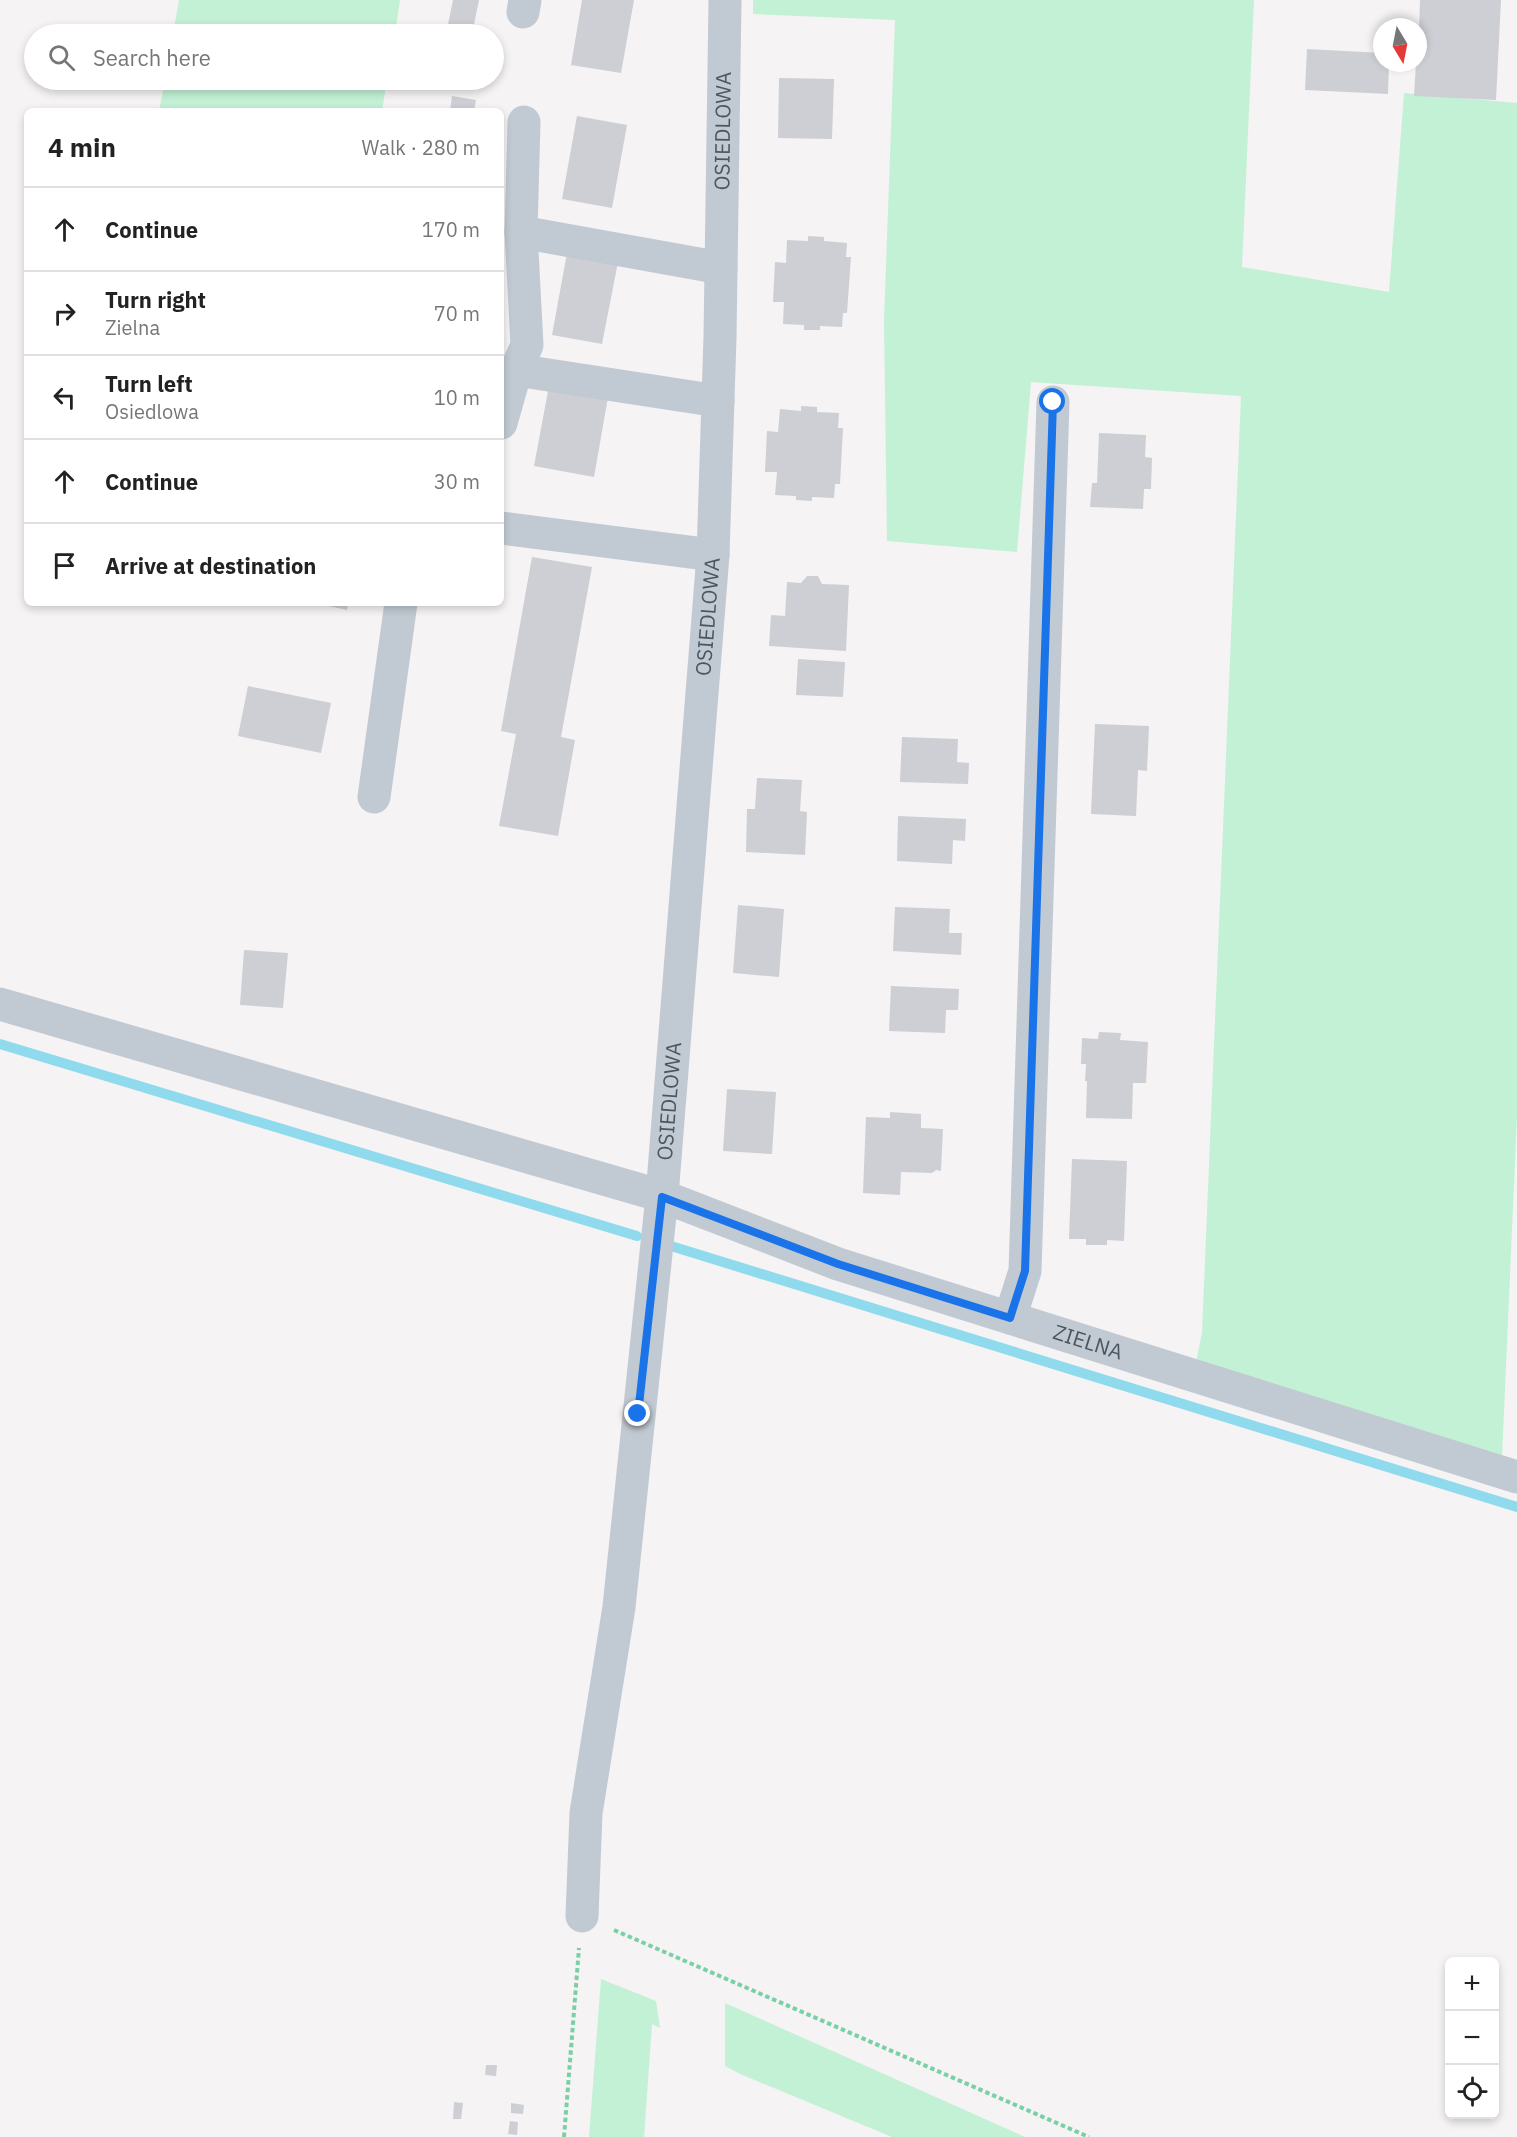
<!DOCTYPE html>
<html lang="en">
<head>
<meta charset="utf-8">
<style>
  :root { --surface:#fff; --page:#f6f6f6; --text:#222; --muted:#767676; --line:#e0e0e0 }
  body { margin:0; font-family:"IBM Plex Sans",sans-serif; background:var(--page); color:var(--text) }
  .controls { position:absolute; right:18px; bottom:18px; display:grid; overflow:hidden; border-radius:9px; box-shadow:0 3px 9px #0003 }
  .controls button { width:54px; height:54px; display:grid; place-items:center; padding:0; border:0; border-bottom:2px solid var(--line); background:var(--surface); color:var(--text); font:30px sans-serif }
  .compass { position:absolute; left:1373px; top:18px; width:54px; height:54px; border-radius:50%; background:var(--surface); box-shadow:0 3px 9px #0003; rotate:170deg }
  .stop { position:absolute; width:18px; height:18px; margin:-14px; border:4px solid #1a73e8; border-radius:50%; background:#fff }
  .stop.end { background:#1a73e8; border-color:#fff; box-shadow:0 2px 6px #0008 }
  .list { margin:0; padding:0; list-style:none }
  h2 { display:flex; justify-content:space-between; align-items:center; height:78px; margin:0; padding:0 24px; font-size:26px }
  h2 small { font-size:20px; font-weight:400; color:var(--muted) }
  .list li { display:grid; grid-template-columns:39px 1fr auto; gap:18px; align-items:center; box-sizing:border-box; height:84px; padding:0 24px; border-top:2px solid var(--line) }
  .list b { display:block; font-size:22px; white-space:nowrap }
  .list p { margin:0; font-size:20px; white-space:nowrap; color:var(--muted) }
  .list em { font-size:20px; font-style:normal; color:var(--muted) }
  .icon { flex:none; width:33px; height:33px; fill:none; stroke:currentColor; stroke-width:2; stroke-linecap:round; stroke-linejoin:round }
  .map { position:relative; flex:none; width:1517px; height:2137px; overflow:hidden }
  .search { position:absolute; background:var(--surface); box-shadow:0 3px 9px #0003; left:24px; top:24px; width:480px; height:66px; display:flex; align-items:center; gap:15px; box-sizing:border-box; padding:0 21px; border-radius:33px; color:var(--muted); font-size:22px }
  .panel { position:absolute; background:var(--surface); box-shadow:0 3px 9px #0003; left:24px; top:108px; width:480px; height:498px; border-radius:9px }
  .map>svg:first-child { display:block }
  .green { fill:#c3f1d5 }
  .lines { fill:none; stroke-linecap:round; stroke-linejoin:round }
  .stream { stroke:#90daee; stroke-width:10 }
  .building { fill:#cdcfd5 }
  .path { stroke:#7ad0a6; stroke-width:4; stroke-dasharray:4.5 3; stroke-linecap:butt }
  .minor { stroke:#c1cad2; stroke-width:33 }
  .route { stroke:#1a73e8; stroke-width:8 }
  .labels { text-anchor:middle; stroke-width:4.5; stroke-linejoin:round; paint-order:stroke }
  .street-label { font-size:21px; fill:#4a5661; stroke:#fff }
</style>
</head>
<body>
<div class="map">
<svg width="1517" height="2137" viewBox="0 0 1517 2137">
  <rect width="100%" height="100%" fill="#f5f3f3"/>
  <!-- green -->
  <g class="green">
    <polygon points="179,0 400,0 395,34 173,34"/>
    <polygon points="753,0 1254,0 1242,267 1389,292 1404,93 1517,103 1517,1116 1502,1457 1196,1362 1202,1333 1241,396 1031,382 1017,552 887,541 884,320 895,20 753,14"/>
    <polygon points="165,80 387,80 382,111 159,111"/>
    <polygon points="601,1979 656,2001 660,2028 652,2024 644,2137 589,2137"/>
    <polygon points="725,2003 1025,2137 892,2137 740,2074 725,2066"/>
  </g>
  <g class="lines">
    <!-- stream -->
    <g class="stream">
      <polyline points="0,1044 637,1236"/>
      <polyline points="671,1246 1517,1507"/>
    </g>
  </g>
  <!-- building -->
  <g class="building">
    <polygon points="453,0 479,0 472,34 446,34"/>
    <polygon points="582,0 634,0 621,73 571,65"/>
    <polygon points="1420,0 1501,0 1496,100 1414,96 1416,63 1418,63"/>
    <polygon points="1307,49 1382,53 1382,63 1389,63 1388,94 1305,90"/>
    <polygon points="779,78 834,79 832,139 778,138"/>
    <polygon points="452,96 476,100 474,111 450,111"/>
    <polygon points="577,116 627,125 612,208 562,199"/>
    <polygon points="808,236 824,237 824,241 847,243 846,257 851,257 847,313 843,313 842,327 820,326 820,330 804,330 804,325 783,324 784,302 773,302 775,262 786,263 787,240 808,241"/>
    <polygon points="567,253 618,262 602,344 552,335"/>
    <polygon points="549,386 608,397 594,477 534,466"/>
    <polygon points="801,406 817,407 817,412 839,413 838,428 843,428 840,484 835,484 834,498 812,497 812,501 796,500 796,496 775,495 777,472 765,472 767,431 778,432 780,409 801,411"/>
    <polygon points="1099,433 1146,435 1145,457 1152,458 1151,489 1144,489 1143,509 1090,507 1092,483 1097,483"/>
    <polygon points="532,557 592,567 561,737 575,740 558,836 499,826 516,734 501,731"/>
    <polygon points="807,576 818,576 822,584 849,585 846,651 769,646 771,615 785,616 787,582 801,583"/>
    <polygon points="315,603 348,603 347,610"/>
    <polygon points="798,659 845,662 843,697 796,695"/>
    <polygon points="248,686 331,703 321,753 238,736"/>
    <polygon points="1095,724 1149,726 1147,771 1138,770 1136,816 1091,814"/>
    <polygon points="902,737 958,739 957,762 969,763 968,784 900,782"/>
    <polygon points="757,778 802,780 800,811 807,812 805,855 746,852 747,809 755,809"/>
    <polygon points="898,816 966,819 965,841 953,840 952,864 897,861"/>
    <polygon points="738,905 784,909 779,977 733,973"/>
    <polygon points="895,907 950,909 949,933 962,933 961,955 893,951"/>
    <polygon points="244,950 288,953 283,1008 240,1005"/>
    <polygon points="891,986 959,989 958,1010 946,1010 945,1033 889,1031"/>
    <polygon points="1099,1032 1121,1033 1120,1040 1148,1042 1146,1083 1133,1083 1132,1119 1086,1118 1087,1081 1085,1081 1086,1064 1081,1064 1082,1038 1098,1039"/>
    <polygon points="727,1089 776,1092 772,1154 723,1151"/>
    <polygon points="890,1112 921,1114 921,1128 943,1129 941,1171 936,1170 932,1173 901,1172 900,1195 863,1193 866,1117 890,1118"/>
    <polygon points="1072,1159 1127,1161 1124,1241 1107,1240 1107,1245 1086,1245 1086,1239 1069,1239"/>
    <polygon points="486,2065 497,2065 496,2076 485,2075"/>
    <polygon points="454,2102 463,2103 461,2119 453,2119"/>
    <polygon points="511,2103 524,2105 523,2114 511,2113"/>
    <polygon points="510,2121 518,2122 517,2135 508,2134"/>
  </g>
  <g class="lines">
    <!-- path -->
    <g class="path">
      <polyline points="614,1930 1089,2137"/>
      <polyline points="564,2137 579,1948"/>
    </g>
    <!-- minor -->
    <g class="minor">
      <polyline points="523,12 525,0"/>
      <polyline points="521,232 721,268"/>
      <polyline points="516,370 718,401"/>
      <polyline points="501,423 516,370 527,345 521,232 524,122"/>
      <polyline points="501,528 713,555"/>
      <polyline points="374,797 401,603"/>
      <path id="s1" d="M 0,1004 L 662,1196 L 838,1264 L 1517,1477"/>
      <polyline points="1010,1318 1025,1271 1053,402"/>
      <path id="s2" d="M 582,1916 L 586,1813 L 619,1607 L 662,1196 L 713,555 L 720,337 L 725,0"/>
    </g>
  </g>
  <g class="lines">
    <!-- route -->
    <polyline class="route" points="638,1414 662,1197 838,1264 1010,1318 1025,1271 1053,402"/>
  </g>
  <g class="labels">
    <!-- street labels -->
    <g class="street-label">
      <text dy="7" stroke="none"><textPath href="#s2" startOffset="1792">OSIEDLOWA</textPath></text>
      <text dy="7" stroke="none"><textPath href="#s2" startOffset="1306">OSIEDLOWA</textPath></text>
      <text dy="7" stroke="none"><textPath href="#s2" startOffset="820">OSIEDLOWA</textPath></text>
      <text dy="7" stroke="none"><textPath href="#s1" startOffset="1140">ZIELNA</textPath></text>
    </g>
  </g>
</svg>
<div class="controls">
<button>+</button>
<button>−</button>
<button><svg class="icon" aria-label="locate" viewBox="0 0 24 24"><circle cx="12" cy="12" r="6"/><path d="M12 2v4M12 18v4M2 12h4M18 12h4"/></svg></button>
</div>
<svg class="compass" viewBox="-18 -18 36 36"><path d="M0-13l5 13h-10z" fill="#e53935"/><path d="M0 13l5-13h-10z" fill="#767676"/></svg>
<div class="stop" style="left:1053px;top:402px"></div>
<div class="stop end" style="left:638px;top:1414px"></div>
<div class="search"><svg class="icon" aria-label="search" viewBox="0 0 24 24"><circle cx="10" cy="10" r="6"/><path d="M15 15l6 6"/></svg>Search here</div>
<section class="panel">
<h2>4 min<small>Walk · 280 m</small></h2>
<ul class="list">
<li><svg class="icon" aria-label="ahead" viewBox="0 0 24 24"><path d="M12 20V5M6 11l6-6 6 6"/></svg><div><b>Continue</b></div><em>170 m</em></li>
<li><svg class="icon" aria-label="right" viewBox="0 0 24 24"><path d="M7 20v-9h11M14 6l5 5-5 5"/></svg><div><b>Turn right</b><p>Zielna</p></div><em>70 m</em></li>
<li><svg class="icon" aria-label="left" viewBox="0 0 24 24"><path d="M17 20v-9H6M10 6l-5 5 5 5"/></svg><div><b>Turn left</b><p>Osiedlowa</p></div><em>10 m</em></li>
<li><svg class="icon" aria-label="ahead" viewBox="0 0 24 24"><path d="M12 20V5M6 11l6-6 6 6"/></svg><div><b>Continue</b></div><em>30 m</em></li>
<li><svg class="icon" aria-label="arrive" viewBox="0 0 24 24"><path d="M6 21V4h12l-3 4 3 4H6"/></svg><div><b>Arrive at destination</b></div></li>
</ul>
</section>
</div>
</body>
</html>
